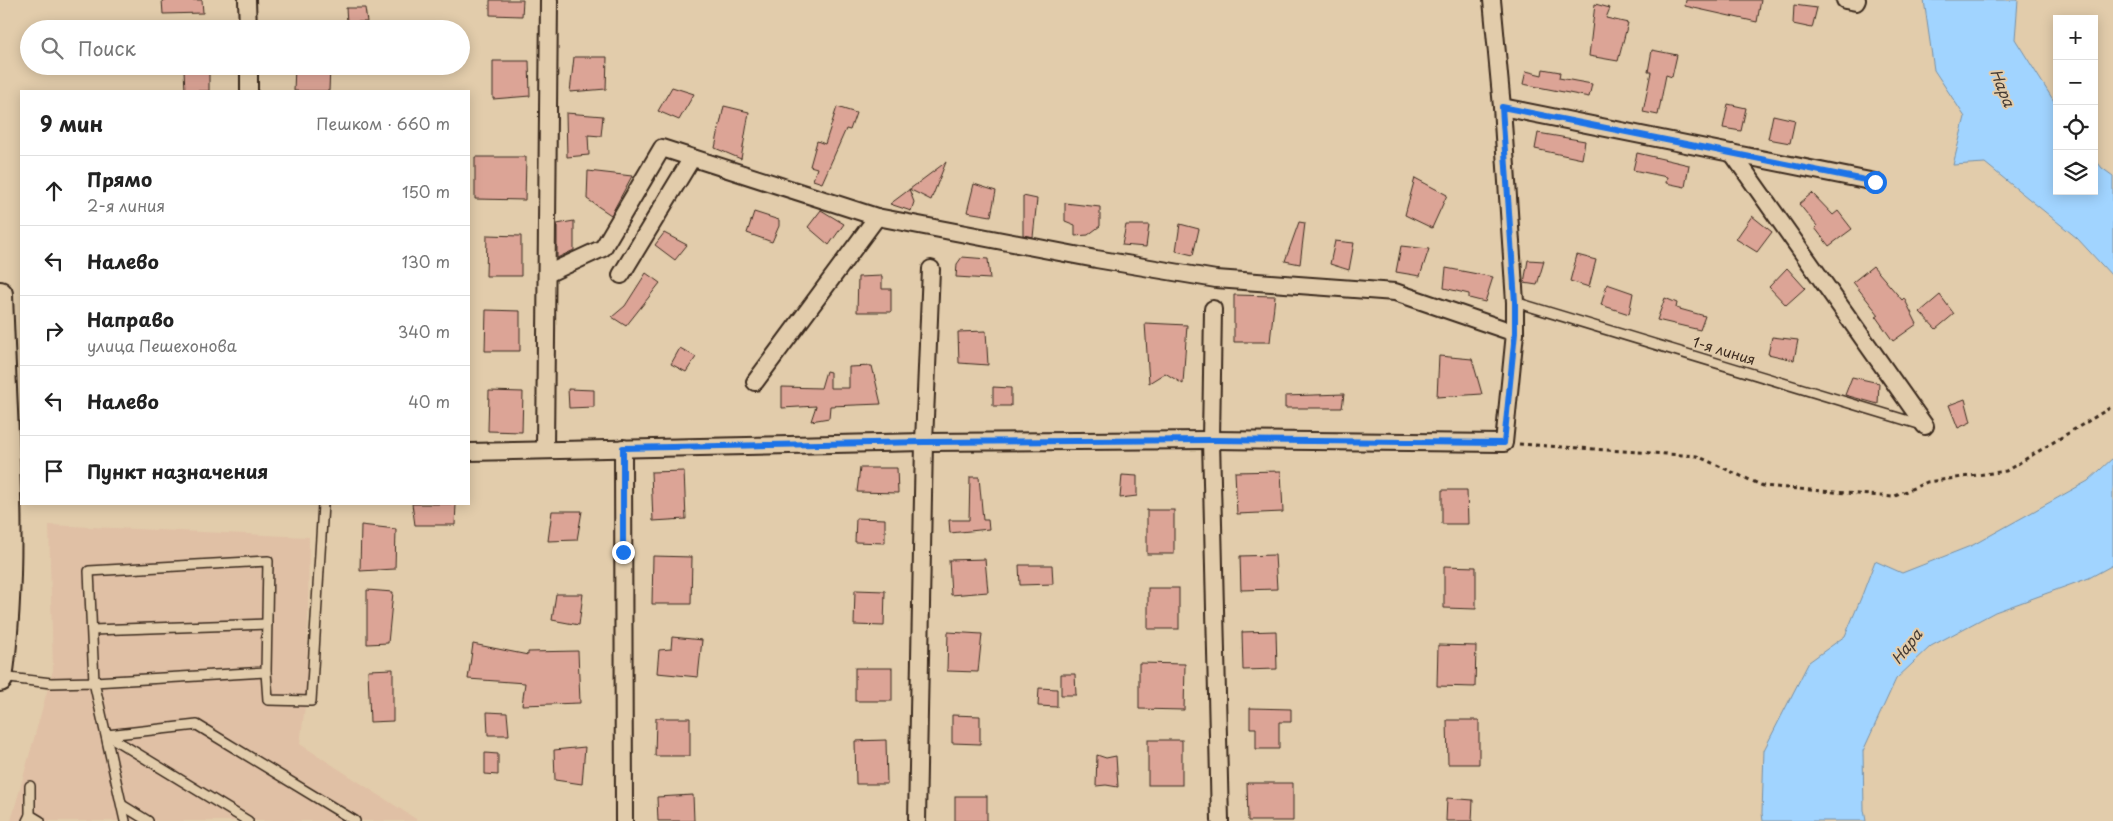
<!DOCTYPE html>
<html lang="ru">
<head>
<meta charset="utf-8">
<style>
  :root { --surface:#fff; --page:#f6f6f6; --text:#222; --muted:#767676; --line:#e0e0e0 }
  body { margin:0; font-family:"Playpen Sans",sans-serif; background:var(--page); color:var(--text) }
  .controls { position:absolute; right:15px; top:15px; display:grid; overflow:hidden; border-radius:0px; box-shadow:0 2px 12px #0003 }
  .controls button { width:45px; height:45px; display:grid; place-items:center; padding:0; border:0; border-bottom:1px solid var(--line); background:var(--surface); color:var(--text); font:25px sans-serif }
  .stop { position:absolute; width:15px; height:15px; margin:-11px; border:4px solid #1a73e8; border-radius:50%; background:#fff }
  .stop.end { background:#1a73e8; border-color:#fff; box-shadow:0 1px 5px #0008 }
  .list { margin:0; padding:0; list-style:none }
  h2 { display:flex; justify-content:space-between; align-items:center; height:65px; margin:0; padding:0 20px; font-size:21px }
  h2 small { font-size:16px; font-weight:400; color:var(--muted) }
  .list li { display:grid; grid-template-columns:32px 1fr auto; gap:15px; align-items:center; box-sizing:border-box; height:70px; padding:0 20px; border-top:1px solid var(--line) }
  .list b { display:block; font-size:19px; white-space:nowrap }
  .list p { margin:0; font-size:16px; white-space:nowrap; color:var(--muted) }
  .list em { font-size:16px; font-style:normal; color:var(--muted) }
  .icon { flex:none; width:28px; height:28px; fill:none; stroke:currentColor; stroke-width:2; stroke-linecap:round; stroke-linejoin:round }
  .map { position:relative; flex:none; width:2113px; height:821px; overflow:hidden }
  .search { position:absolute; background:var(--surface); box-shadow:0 2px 12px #0003; left:20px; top:20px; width:450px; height:55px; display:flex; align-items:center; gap:12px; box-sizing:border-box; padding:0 18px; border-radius:28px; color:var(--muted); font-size:19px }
  .panel { position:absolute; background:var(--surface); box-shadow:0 2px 12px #0003; left:20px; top:90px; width:450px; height:415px; border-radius:0px }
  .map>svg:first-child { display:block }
  .built { fill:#e0c0a5 }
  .water { fill:#a1d4ff; stroke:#7890a5 }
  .building { fill:#dca496; stroke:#3b2a1e }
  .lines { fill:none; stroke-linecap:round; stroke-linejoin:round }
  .service-casing { stroke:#3b2a1e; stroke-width:12 }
  .minor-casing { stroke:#3b2a1e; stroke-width:20 }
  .secondary-casing { stroke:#3b2a1e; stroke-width:28 }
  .path { stroke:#3b2a1e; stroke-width:3; stroke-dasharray:4 4; stroke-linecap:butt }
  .service { stroke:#e2ccab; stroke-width:9 }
  .minor { stroke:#e2ccab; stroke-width:16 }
  .secondary { stroke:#e2ccab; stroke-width:24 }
  .route { stroke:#1a73e8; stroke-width:6 }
  .labels { text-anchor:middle; stroke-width:4; stroke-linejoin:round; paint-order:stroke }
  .street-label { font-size:14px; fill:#3b2a1e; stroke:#e2ccab }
  .water-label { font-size:15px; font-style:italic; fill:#453b34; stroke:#e2ccab }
</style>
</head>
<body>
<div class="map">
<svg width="2113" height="821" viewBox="0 0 2113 821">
  <rect width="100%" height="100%" fill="#e2ccab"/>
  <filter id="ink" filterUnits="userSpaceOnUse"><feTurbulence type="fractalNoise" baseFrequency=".02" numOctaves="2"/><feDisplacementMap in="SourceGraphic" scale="10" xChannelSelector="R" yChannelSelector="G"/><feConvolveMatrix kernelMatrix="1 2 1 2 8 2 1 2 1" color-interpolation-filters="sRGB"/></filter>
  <g filter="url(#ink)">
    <!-- built -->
    <polygon class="built" points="49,525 309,537 307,691 300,744 419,821 11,821 53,670"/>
    <!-- water -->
    <g class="water">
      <polygon points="1924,0 2018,0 2015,39 2057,106 2057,191 2094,191 2094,158 2102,168 2113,176 2113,277 2077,238 1985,163 1953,165 1965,117 1934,70"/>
      <polygon points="2113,458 2113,565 2089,578 1995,612 1931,646 1896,679 1863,751 1864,810 1866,821 1763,821 1762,813 1764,750 1809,662 1845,636 1861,598 1875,561 1902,573 1973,545 2088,481"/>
    </g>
    <!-- building -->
    <g class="building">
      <polygon points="162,0 202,0 203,13 163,14"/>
      <polygon points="490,0 523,0 522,16 490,15"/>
      <polygon points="1686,0 1761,0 1757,22 1685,6"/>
      <polygon points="1595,4 1610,8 1606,18 1628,23 1618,61 1589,56"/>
      <polygon points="1794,5 1817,8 1812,28 1793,24"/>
      <polygon points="346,8 365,8 367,22 347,22"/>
      <polygon points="1652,50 1677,55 1672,77 1666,75 1658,115 1643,112 1651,72 1648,72"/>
      <polygon points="574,57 607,57 606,89 570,92"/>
      <polygon points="493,61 529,61 530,96 493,99"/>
      <polygon points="295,66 330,66 329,91 294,91"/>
      <polygon points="209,69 209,91 185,91 184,70"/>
      <polygon points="1543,69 1560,72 1559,78 1592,84 1589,97 1523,84 1526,71 1542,75"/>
      <polygon points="672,87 694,94 679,120 658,111"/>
      <polygon points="1728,104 1746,108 1741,131 1723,128"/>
      <polygon points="724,106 749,112 741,159 715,148"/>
      <polygon points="837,107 856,113 850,130 846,129 822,183 813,180 817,168 810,166 817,141 825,144"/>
      <polygon points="566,113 603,116 601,136 588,135 589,155 567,157"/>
      <polygon points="1773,115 1795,120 1790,143 1768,139"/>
      <polygon points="1538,133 1585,141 1582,159 1535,149"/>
      <polygon points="1637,153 1689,165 1685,187 1666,183 1667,177 1633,170"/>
      <polygon points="475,157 526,157 525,200 475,199"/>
      <polygon points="946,162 931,200 909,189 914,202 911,211 890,204"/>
      <polygon points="588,171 632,176 611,215 587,199"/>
      <polygon points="1415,178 1447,195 1432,228 1405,215"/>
      <polygon points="974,184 996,191 991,216 967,212"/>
      <polygon points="1812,193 1833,215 1838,211 1852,229 1829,246 1815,228 1817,226 1799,204"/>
      <polygon points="1023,196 1037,199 1033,237 1023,235"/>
      <polygon points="1065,203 1100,207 1100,226 1088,235 1075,236 1075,225 1065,221"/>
      <polygon points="821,210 844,224 829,245 808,227"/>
      <polygon points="754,212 779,220 779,226 772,242 747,233"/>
      <polygon points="1752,216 1772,232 1757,252 1736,239"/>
      <polygon points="574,221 574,250 557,258 557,224"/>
      <polygon points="1299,222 1305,223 1300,264 1285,261"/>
      <polygon points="1180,224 1199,229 1193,255 1176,251"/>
      <polygon points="1126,225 1149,225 1146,247 1122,245"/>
      <polygon points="664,233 687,245 675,260 655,245"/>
      <polygon points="487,235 521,236 521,276 486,276"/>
      <polygon points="1335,241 1354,243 1349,270 1330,264"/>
      <polygon points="1401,246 1429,249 1420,276 1396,272"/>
      <polygon points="1577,255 1596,260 1589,287 1570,281"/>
      <polygon points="962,257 988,259 990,279 956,277 957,264"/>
      <polygon points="1528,260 1544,261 1537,285 1524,283"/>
      <polygon points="1873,266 1902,300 1904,298 1917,324 1893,341 1876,317 1879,315 1853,282"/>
      <polygon points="1446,268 1493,277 1485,302 1469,298 1469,294 1444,288"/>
      <polygon points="1787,268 1805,288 1786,305 1769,287"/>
      <polygon points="646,273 660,283 626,326 612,317 625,306"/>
      <polygon points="882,276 882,289 891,289 891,312 857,312 858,277"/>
      <polygon points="1607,284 1633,293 1629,314 1601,305"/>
      <polygon points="1234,295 1275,296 1270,342 1234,342"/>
      <polygon points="1940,295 1954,314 1936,329 1920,312"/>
      <polygon points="1665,298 1677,303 1676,308 1705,316 1700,330 1657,320"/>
      <polygon points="486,310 520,311 520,351 485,351"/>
      <polygon points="1145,323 1187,325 1183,384 1165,373 1149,383"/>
      <polygon points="986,331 988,365 959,363 958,332"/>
      <polygon points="1772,337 1798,340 1794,360 1768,354"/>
      <polygon points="680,348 696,357 686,372 671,364"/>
      <polygon points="1439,356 1472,359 1482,394 1437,397"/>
      <polygon points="872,366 881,404 830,406 829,418 811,421 816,406 782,408 782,387 821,388 826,371 830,372 830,388 849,388 849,367"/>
      <polygon points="1852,377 1879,383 1878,404 1845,395"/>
      <polygon points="993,387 1011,388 1011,406 993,406"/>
      <polygon points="568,389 594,390 594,407 569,408"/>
      <polygon points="489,391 523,392 522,432 488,431"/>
      <polygon points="1344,394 1342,408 1285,408 1285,396"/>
      <polygon points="1965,399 1971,422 1958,428 1949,405"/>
      <polygon points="860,468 897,468 898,493 857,492"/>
      <polygon points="684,471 686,519 653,521 651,472"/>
      <polygon points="1281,471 1283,512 1237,514 1235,472"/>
      <polygon points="1122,475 1137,476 1137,496 1120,498"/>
      <polygon points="970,477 979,477 983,520 988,520 989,529 950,533 949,520 969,520"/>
      <polygon points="1442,490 1467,490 1468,524 1442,524"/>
      <polygon points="412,504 456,504 455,525 415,525"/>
      <rect x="1147" y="510" width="27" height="44"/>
      <polygon points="552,511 582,511 577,540 548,541"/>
      <polygon points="856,518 885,519 885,543 855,542"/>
      <polygon points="361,525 396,529 395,569 360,571"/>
      <polygon points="1275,555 1277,589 1241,590 1240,556"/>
      <polygon points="653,556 692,557 691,604 652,604"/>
      <polygon points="985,559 988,592 951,595 949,560"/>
      <polygon points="1019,565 1052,565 1053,584 1020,585"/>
      <polygon points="1444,566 1476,567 1476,609 1444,608"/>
      <rect x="1148" y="588" width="31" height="41"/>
      <polygon points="367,590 393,592 388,643 367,644"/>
      <polygon points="855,590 885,591 884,626 854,625"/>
      <polygon points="556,594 583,594 579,625 552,620"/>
      <polygon points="1276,631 1277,669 1243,670 1242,632"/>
      <polygon points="948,632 982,634 978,672 947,671"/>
      <polygon points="672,637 702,640 698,677 657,673 659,650 671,649"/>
      <polygon points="473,644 528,655 528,652 578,651 580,703 522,705 525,683 468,679"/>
      <polygon points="1438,645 1476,646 1475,687 1437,686"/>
      <polygon points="1139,663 1185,664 1184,710 1139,709"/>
      <rect x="855" y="668" width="37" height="33"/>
      <polygon points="393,669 393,721 370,722 368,670"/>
      <polygon points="1061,674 1075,674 1076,695 1061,695"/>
      <polygon points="1039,688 1057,689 1057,707 1038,706"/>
      <polygon points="1250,708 1291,709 1291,722 1279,722 1279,749 1256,749 1256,728 1250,728"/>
      <polygon points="487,712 507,713 509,735 488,735"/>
      <polygon points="952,715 980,716 980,744 952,743"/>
      <polygon points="656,718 690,718 690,756 655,756"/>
      <polygon points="1447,720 1479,720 1479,764 1448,764"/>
      <polygon points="886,740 887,784 856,784 855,741"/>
      <rect x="1148" y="740" width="34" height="45"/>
      <polygon points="585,747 582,784 555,780 554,750"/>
      <polygon points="485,753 498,754 498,775 485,774"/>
      <polygon points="1097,755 1106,758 1116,756 1118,787 1106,785 1096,786"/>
      <polygon points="1247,783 1293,783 1293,821 1248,821"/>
      <polygon points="693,795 694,821 658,821 657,797"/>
      <rect x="955" y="796" width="32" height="25"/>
      <polygon points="1447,798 1473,800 1472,821 1446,821"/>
    </g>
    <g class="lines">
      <!-- service casing -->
      <g class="service-casing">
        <g id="service">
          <polyline points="1515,302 1922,425"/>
          <polyline points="92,630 267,624"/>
          <polyline points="266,672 268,700 311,701 323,504"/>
          <polyline points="1,677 51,683 94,682 266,672 268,561 89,571 94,682 125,821"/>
          <polyline points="107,735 197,725 355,821"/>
          <polyline points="107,735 248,821"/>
          <polyline points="122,805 148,821"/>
          <polyline points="30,815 40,821"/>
          <polyline points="27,821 30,815 30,786"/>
        </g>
      </g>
      <!-- minor casing -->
      <g class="minor-casing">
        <g id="minor">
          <polyline points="247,0 248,29"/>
          <polyline points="1845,0 1856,2 1857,0"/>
          <polyline points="249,66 249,91"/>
          <polyline points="1502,107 1875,182"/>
          <polyline points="1732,153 1925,426"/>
          <polyline points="547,274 603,248 662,148 877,217 1096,259 1216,279 1395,292 1515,333"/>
          <polyline points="621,275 692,158"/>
          <polyline points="1213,309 1211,440 1220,821"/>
          <polyline points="755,382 877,217"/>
          <polyline points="623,448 624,821"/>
          <polyline points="545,449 549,0"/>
          <polyline points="469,452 924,442 1211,440 1504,443 1515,333 1515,302 1502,107 1492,0"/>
          <polyline points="917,821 924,442 931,269"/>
        </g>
      </g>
      <!-- secondary casing -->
      <g class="secondary-casing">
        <path id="secondary" d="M 0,294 C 4,420 17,554 0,679"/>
      </g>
      <!-- path -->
      <polyline class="path" points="1519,444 1697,456 1763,486 1893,497 1927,482 2006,471 2113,406"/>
      <!-- service -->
      <use href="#service" class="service"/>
      <!-- minor -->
      <use href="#minor" class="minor"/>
      <!-- secondary -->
      <use href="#secondary" class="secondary"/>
    </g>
  </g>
  <g class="lines" filter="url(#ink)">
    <!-- route -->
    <polyline class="route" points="623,552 623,448 924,442 1211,440 1504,443 1515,333 1515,302 1502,107 1875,182"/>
  </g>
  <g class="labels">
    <!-- street labels -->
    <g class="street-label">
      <text transform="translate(1724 351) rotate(17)" y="5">1-я линия</text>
    </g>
    <!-- water labels -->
    <g class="water-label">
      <text transform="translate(2002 88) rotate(68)" y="5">Нара</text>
      <text transform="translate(1907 647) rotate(-52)" y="5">Нара</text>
    </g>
  </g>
</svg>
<div class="controls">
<button>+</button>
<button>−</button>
<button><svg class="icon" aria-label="locate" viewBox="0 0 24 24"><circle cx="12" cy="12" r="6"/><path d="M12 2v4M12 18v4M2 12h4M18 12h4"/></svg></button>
<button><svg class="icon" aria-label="layers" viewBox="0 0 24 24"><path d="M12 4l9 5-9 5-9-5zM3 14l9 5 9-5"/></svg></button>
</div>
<div class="stop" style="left:1875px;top:182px"></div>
<div class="stop end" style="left:623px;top:552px"></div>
<div class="search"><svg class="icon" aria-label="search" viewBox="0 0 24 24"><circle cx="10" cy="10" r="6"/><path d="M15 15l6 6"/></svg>Поиск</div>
<section class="panel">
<h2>9 мин<small>Пешком · 660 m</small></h2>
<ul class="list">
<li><svg class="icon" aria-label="ahead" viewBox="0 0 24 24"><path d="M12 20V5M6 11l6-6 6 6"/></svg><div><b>Прямо</b><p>2-я линия</p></div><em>150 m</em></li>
<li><svg class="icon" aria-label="left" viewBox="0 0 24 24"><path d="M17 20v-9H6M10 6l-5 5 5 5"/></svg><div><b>Налево</b></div><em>130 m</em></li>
<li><svg class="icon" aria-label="right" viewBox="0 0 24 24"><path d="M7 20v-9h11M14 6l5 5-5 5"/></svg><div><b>Направо</b><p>улица Пешехонова</p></div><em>340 m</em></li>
<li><svg class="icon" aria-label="left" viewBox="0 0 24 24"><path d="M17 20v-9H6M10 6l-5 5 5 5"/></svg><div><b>Налево</b></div><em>40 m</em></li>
<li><svg class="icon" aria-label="arrive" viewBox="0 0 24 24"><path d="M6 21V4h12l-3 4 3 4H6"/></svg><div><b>Пункт назначения</b></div></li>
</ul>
</section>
</div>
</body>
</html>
